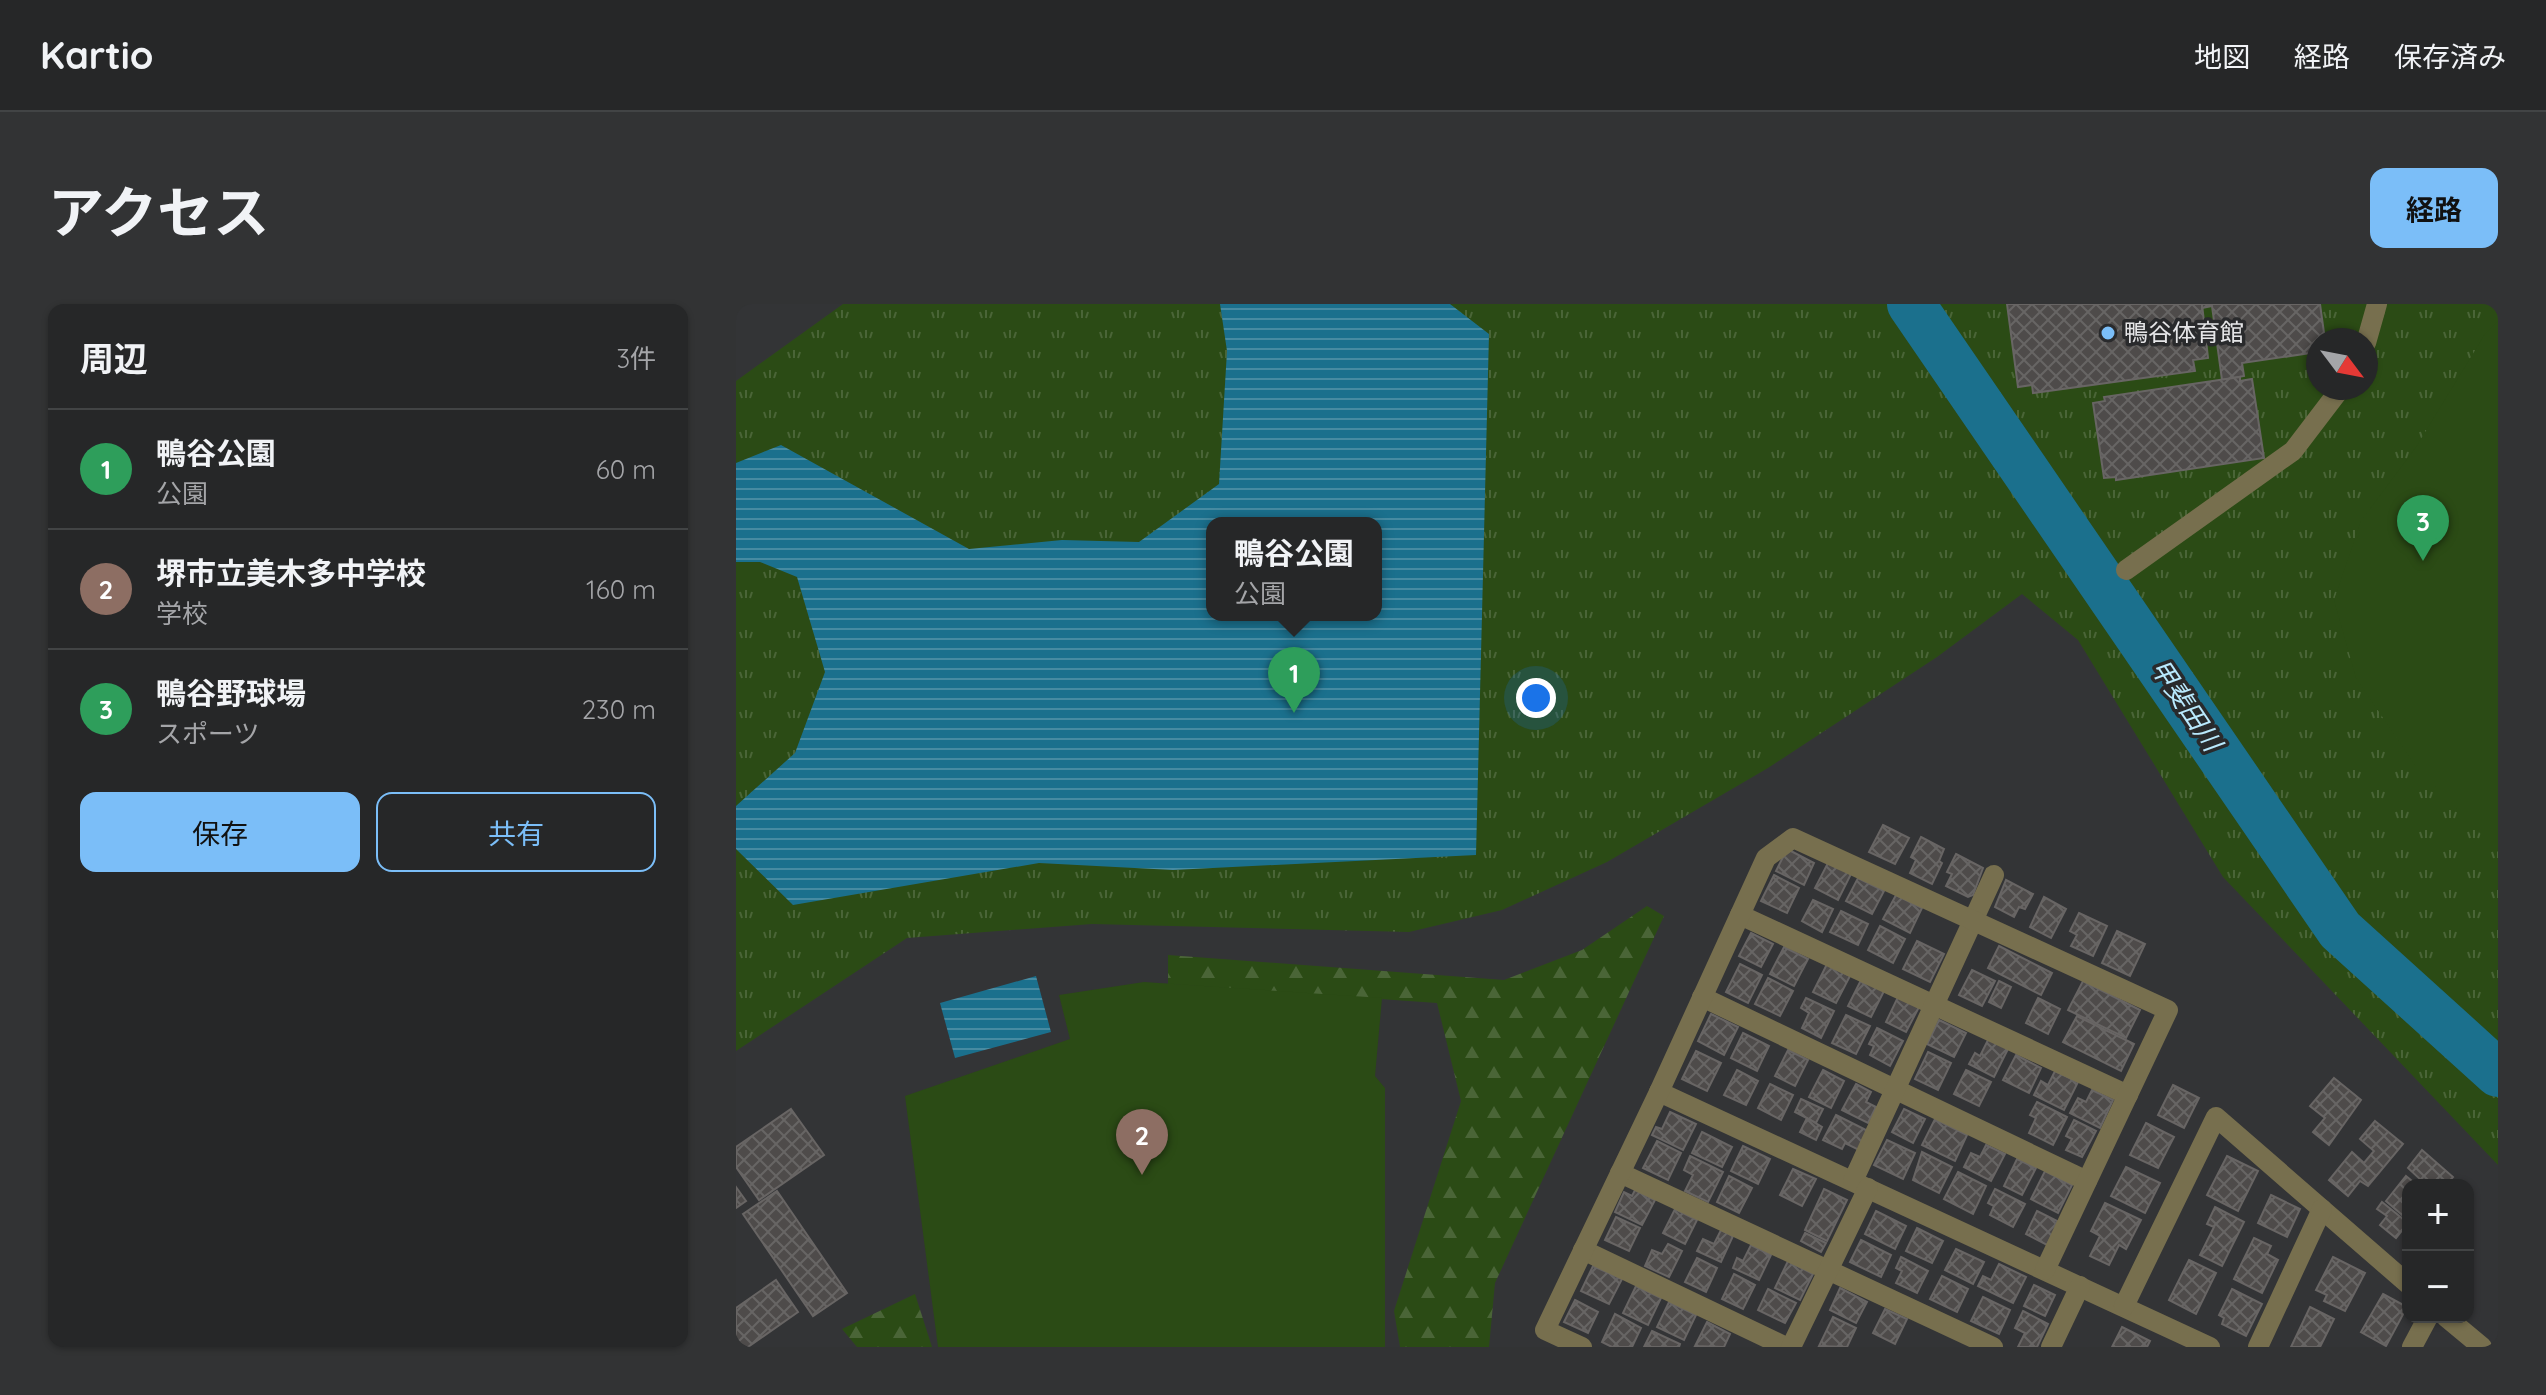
<!DOCTYPE html>
<html lang="ja">
<head>
<meta charset="utf-8">
<style>
  :root { --surface:#262728; --page:#323334; --text:#f1f3f6; --muted:#a4a5a8; --line:#424445; --accent:#7bbef8 }
  body { margin:0; font-family:Quicksand,"Noto Sans JP",sans-serif; background:var(--page); color:var(--text) }
  .controls { position:absolute; right:24px; bottom:24px; display:grid; overflow:hidden; border-radius:16px; box-shadow:0 2px 6px #0004 }
  .controls button { width:72px; height:72px; display:grid; place-items:center; padding:0; border:0; border-bottom:2px solid var(--line); background:var(--surface); color:var(--text); font:40px sans-serif }
  .compass { position:absolute; left:1570px; top:24px; width:72px; height:72px; border-radius:50%; background:var(--surface); box-shadow:0 2px 6px #0004; rotate:122deg }
  .you { position:absolute; left:800px; top:394px; width:28px; height:28px; margin:-20px; border:6px solid #fff; border-radius:50%; background:#1a73e8; box-shadow:0 0 0 12px #1a73e833 }
  .badge { display:grid; place-items:center; width:52px; height:52px; border-radius:50%; background:var(--accent); color:#fff; font-size:26px; font-weight:700 }
  .pin { position:absolute; translate:-50% -66px; filter:drop-shadow(0 2px 4px #0008) }
  .pin::after { content:''; position:absolute; top:42px; width:28px; height:24px; background:inherit; clip-path:polygon(0 0,100% 0,50% 100%) }
  .popup { position:absolute; left:470px; top:213px; width:176px; height:104px; box-sizing:border-box; display:grid; place-content:center; border-radius:16px; background:var(--surface); filter:drop-shadow(0 2px 6px #0005); font-size:26px; white-space:nowrap; color:var(--muted) }
  .popup b { font-size:30px; color:var(--text) }
  .popup::after { content:''; position:absolute; left:50%; top:100%; margin-left:-16px; border:16px solid transparent; border-top-color:var(--surface) }
  .list { margin:0; padding:0; list-style:none }
  h2 { display:flex; justify-content:space-between; align-items:center; height:104px; margin:0; padding:0 32px; font-size:34px }
  h2 small { font-size:26px; font-weight:400; color:var(--muted) }
  .list li { display:grid; grid-template-columns:52px 1fr auto; gap:24px; align-items:center; box-sizing:border-box; height:120px; padding:0 32px; border-top:2px solid var(--line) }
  .list b { display:block; font-size:30px; white-space:nowrap }
  .list p { margin:0; font-size:26px; white-space:nowrap; color:var(--muted) }
  .list em { font-size:26px; font-style:normal; color:var(--muted) }
  .actions { display:flex; gap:16px; padding:24px 32px }
  .actions a { flex:1; padding:18px 0; border:2px solid var(--accent); border-radius:16px; text-align:center; font-size:28px; color:var(--accent) }
  .actions .main { background:var(--accent); color:#111 }
  .map { position:relative; flex:none; width:1762px; height:1043px; overflow:hidden; border-radius:16px }
  header { display:flex; align-items:center; gap:48px; box-sizing:border-box; height:112px; padding:0 40px; background:var(--surface); border-bottom:2px solid var(--line) }
  header strong { font-size:38px }
  nav { display:flex; gap:44px; margin-inline-start:auto; font-size:28px }
  .intro { display:flex; align-items:center; justify-content:space-between; box-sizing:border-box; height:192px; padding:0 48px }
  h1 { margin:0; font-size:56px }
  .button { padding:20px 36px; border-radius:16px; background:var(--accent); color:#111; font-size:28px; font-weight:700 }
  main { display:flex; gap:48px; padding:0 48px }
  aside { flex:1; background:var(--surface); border-radius:16px; box-shadow:0 2px 6px #0004 }
  .map>svg:first-child { display:block }
  .forest { fill:url(#forest-firs) }
  .park { fill:url(#park-tufts); fill-rule:evenodd }
  .pitch { fill:#2b4b15 }
  .water { fill:url(#water-rules); fill-rule:evenodd }
  .lines { fill:none; stroke-linecap:round; stroke-linejoin:round }
  .river { stroke:#1b708d; stroke-width:48 }
  .building { fill:url(#building-cross-hatch); stroke:#686564; stroke-width:2 }
  .street { stroke:#776f4e; stroke-width:20 }
  .poi-dot { fill:#7bbef8; stroke:#292a2c; stroke-width:3 }
  .labels { text-anchor:middle; stroke-width:7; stroke-linejoin:round; paint-order:stroke }
  .poi-label { font-size:24px; fill:#e5e5e7; stroke:#292a2c; text-anchor:start }
  .water-label { font-size:26px; font-style:italic; fill:#b9e9fd; stroke:#292a2c }
</style>
</head>
<body>
<header>
<strong>Kartio</strong>
<nav><a>地図</a><a>経路</a><a>保存済み</a></nav>
</header>
<div class="intro"><h1>アクセス</h1><a class="button">経路</a></div>
<main>
<aside>
<h2>周辺<small>3件</small></h2>
<ul class="list">
<li><span class="badge" style="background:#2e9e5b">1</span><div><b>鴨谷公園</b><p>公園</p></div><em>60 m</em></li>
<li><span class="badge" style="background:#8d6e63">2</span><div><b>堺市立美木多中学校</b><p>学校</p></div><em>160 m</em></li>
<li><span class="badge" style="background:#2e9e5b">3</span><div><b>鴨谷野球場</b><p>スポーツ</p></div><em>230 m</em></li>
</ul>
<div class="actions"><a class="main">保存</a><a>共有</a></div>
</aside>
<div class="map">
<svg width="1762" height="1043" viewBox="0 0 1762 1043">
  <defs>
    <pattern id="forest-firs" width="22" height="20" patternUnits="userSpaceOnUse" patternTransform="scale(2)"><rect width="22" height="20" fill="#2b4b15"/><path d="M5 1l3.5 6h-7zM16 11l3.5 6h-7z" fill="#4a6537"/></pattern>
    <pattern id="park-tufts" width="24" height="20" patternUnits="userSpaceOnUse" patternTransform="scale(2)"><rect width="24" height="20" fill="#2b4b15"/><path d="M3 7l-1-3M5 7V3M7 7l1-3M15 17l-1-3M17 17v-4M19 17l1-3" fill="none" stroke="#4a6537"/></pattern>
    <pattern id="water-rules" width="6" height="5" patternUnits="userSpaceOnUse" patternTransform="scale(2)"><rect width="6" height="5" fill="#1b708d"/><path d="M0 2.5h6" fill="none" stroke="#478ba2"/></pattern>
    <pattern id="building-cross-hatch" width="8" height="8" patternUnits="userSpaceOnUse" patternTransform="scale(2)"><rect width="8" height="8" fill="#4e4b4a"/><path d="M0 0l8 8M0 8l8-8" fill="none" stroke="#676564"/></pattern>
  </defs>
  <rect width="100%" height="100%" fill="#333436"/>
  <!-- forest -->
  <g class="forest">
    <polygon points="911,602 928,612 759,979 753,1043 664,1043 658,1007 725,797 701,699 432,680 432,651 768,676 846,646"/>
    <polygon points="179,990 196,1043 121,1043 106,1025"/>
  </g>
  <!-- park -->
  <path class="park" d="M 107,0 L 1762,0 L 1762,861 L 1487,573 L 1342,336 L 1286,290 L 1201,353 L 1032,464 L 871,558 L 766,606 L 673,628 L 356,620 L 171,634 L 0,747 L 0,77 ZM 1582,36 L 1630,36 L 1630,84 L 1582,84 ZM 476,219 L 640,219 L 640,311 L 476,311 Z"/>
  <!-- pitch -->
  <g class="pitch">
    <polygon points="1762,17 1762,548 1679,461 1620,374 1598,296 1625,217 1680,143 1749,30"/>
    <polygon points="408,678 646,694 639,772 649,784 649,1043 202,1043 169,792 334,735 323,691"/>
  </g>
  <!-- water -->
  <g class="water">
    <path d="M 484,0 L 714,0 L 753,30 L 740,551 L 437,566 L 303,559 L 57,601 L 0,545 L 0,502 L 59,449 L 89,368 L 61,273 L 24,258 L 0,258 L 0,159 L 45,141 L 233,245 L 326,236 L 403,238 L 483,180 L 491,47 ZM 476,219 L 640,219 L 640,311 L 476,311 Z"/>
    <polygon points="300,672 315,728 219,754 204,699"/>
  </g>
  <g class="lines">
    <!-- river -->
    <polyline class="river" points="1175,0 1604,626 1762,769"/>
  </g>
  <!-- building -->
  <g class="building">
    <polygon points="1271,0 1466,0 1472,54 1457,56 1459,67 1297,89 1296,81 1282,83"/>
    <polygon points="1466,0 1584,0 1589,36 1582,36 1582,48 1506,59 1508,72 1486,76 1476,2 1466,4"/>
    <polygon points="1504,73 1504,77 1516,75 1528,154 1380,176 1380,173 1368,174 1357,99 1369,97 1368,93"/>
    <polygon points="1147,521 1173,534 1159,560 1133,548"/>
    <polygon points="1185,533 1208,545 1203,557 1206,559 1196,580 1174,569 1180,556 1175,553"/>
    <polygon points="1051,545 1078,559 1068,581 1040,567"/>
    <polygon points="1220,550 1247,564 1237,591 1232,593 1210,582 1216,570 1211,568"/>
    <polygon points="1093,557 1116,568 1102,596 1079,584"/>
    <polygon points="1038,571 1063,584 1051,609 1025,597"/>
    <polygon points="1122,574 1148,587 1136,610 1110,597"/>
    <polygon points="1270,576 1297,590 1289,605 1283,603 1278,613 1259,603"/>
    <polygon points="1160,591 1186,604 1174,629 1147,615"/>
    <polygon points="1308,593 1330,605 1315,634 1294,623"/>
    <polygon points="1077,596 1097,605 1086,628 1066,617"/>
    <polygon points="1105,607 1132,620 1122,641 1094,628"/>
    <polygon points="1343,609 1371,622 1357,652 1335,642 1341,631 1334,627"/>
    <polygon points="1144,622 1169,635 1157,659 1132,646"/>
    <polygon points="1381,627 1409,640 1394,672 1366,659"/>
    <polygon points="1015,629 1037,640 1025,663 1003,652"/>
    <polygon points="1181,637 1208,650 1194,678 1167,665"/>
    <polygon points="1263,642 1316,669 1305,691 1252,664"/>
    <polygon points="1048,643 1072,655 1058,682 1034,670"/>
    <polygon points="1004,660 1026,671 1012,699 990,688"/>
    <polygon points="1091,660 1114,672 1100,699 1077,688"/>
    <polygon points="1236,666 1259,677 1246,702 1223,691"/>
    <polygon points="1032,674 1057,687 1044,712 1019,700"/>
    <polygon points="1125,676 1148,687 1135,713 1112,702"/>
    <polygon points="1263,677 1275,683 1265,704 1253,698"/>
    <polygon points="1347,677 1404,706 1390,734 1332,706"/>
    <polygon points="1162,693 1183,703 1170,728 1150,718"/>
    <polygon points="1070,694 1098,707 1085,734 1066,724 1073,709 1065,704"/>
    <polygon points="1302,694 1324,705 1312,730 1290,719"/>
    <polygon points="975,710 1002,723 988,751 962,737"/>
    <polygon points="1110,711 1134,722 1120,750 1096,739"/>
    <polygon points="1341,712 1398,740 1385,767 1327,738"/>
    <polygon points="1203,716 1230,729 1218,753 1191,740"/>
    <polygon points="1141,724 1167,737 1154,762 1134,751 1138,742 1133,740"/>
    <polygon points="1007,729 1033,742 1021,767 995,754"/>
    <polygon points="1253,734 1273,743 1258,773 1233,760 1239,749 1244,752"/>
    <polygon points="1052,746 1072,756 1059,782 1039,772"/>
    <polygon points="960,747 985,759 971,787 946,775"/>
    <polygon points="1192,748 1215,759 1202,786 1179,775"/>
    <polygon points="1280,751 1305,764 1293,789 1267,776"/>
    <polygon points="1001,766 1022,777 1010,801 988,791"/>
    <polygon points="1087,766 1108,777 1095,804 1073,793"/>
    <polygon points="1230,766 1255,778 1243,802 1218,790"/>
    <polygon points="1319,767 1342,778 1328,806 1298,791 1305,777 1312,781"/>
    <polygon points="1598,774 1625,796 1593,841 1577,828 1589,814 1574,802"/>
    <polygon points="1034,780 1057,791 1045,816 1022,804"/>
    <polygon points="1120,780 1135,788 1130,798 1140,803 1132,819 1106,806"/>
    <polygon points="1437,781 1463,794 1448,824 1422,811"/>
    <polygon points="1356,786 1377,796 1364,824 1334,809 1342,794 1350,798"/>
    <polygon points="1065,795 1087,805 1080,819 1059,808"/>
    <polygon points="1301,798 1331,813 1317,841 1293,829 1300,814 1294,811"/>
    <polygon points="55,805 88,851 23,896 0,863 0,843"/>
    <polygon points="1168,805 1189,815 1177,839 1156,828"/>
    <polygon points="934,808 960,820 947,846 916,831 920,823 926,825"/>
    <polygon points="1100,811 1132,827 1123,846 1109,839 1106,845 1087,836"/>
    <polygon points="1071,814 1086,823 1080,836 1064,828"/>
    <polygon points="1199,815 1231,831 1219,857 1186,841"/>
    <polygon points="1338,816 1360,827 1346,853 1330,846 1336,835 1330,832"/>
    <polygon points="1639,817 1667,840 1632,882 1624,877 1612,892 1593,876 1616,848 1628,859 1638,847 1624,835"/>
    <polygon points="1410,819 1438,833 1422,864 1394,851"/>
    <polygon points="966,828 996,843 986,863 956,849"/>
    <polygon points="1151,836 1179,849 1167,875 1138,861"/>
    <polygon points="921,837 945,849 932,876 907,864"/>
    <polygon points="1250,841 1269,850 1255,877 1228,863 1235,849 1244,853"/>
    <polygon points="1007,842 1034,855 1022,880 995,867"/>
    <polygon points="1686,846 1717,873 1710,881 1681,881 1685,876 1672,864"/>
    <polygon points="1186,848 1216,863 1203,889 1177,876"/>
    <polygon points="954,852 987,868 972,898 949,887 957,871 948,866"/>
    <polygon points="1491,852 1522,867 1502,907 1471,891"/>
    <polygon points="1281,855 1300,864 1286,891 1268,882"/>
    <polygon points="1390,863 1424,879 1409,909 1375,892"/>
    <polygon points="1057,865 1080,875 1066,902 1044,891"/>
    <polygon points="1309,867 1336,881 1322,909 1295,895"/>
    <polygon points="1222,868 1250,882 1237,910 1208,895"/>
    <polygon points="993,872 1016,884 1003,909 981,898"/>
    <polygon points="1670,872 1681,881 1672,881 1672,916 1650,897"/>
    <polygon points="0,883 10,897 0,904"/>
    <polygon points="1088,885 1111,896 1091,937 1069,926"/>
    <polygon points="1259,885 1289,900 1277,923 1254,911 1258,902 1252,899"/>
    <polygon points="899,886 919,896 906,921 879,908 888,888 896,892"/>
    <polygon points="41,887 111,989 77,1012 7,910"/>
    <polygon points="1535,891 1564,905 1551,933 1522,919"/>
    <polygon points="1646,898 1672,919 1660,934 1644,921 1651,912 1641,905"/>
    <polygon points="1369,899 1405,916 1390,945 1383,941 1373,961 1354,952 1364,932 1355,927"/>
    <polygon points="1479,903 1508,918 1486,962 1464,951 1478,923 1471,920"/>
    <polygon points="939,905 961,916 949,940 927,929"/>
    <polygon points="1140,907 1170,922 1159,945 1129,930"/>
    <polygon points="1301,907 1323,918 1311,941 1290,930"/>
    <polygon points="880,913 904,924 893,947 869,936"/>
    <polygon points="1181,924 1207,937 1196,959 1170,947"/>
    <polygon points="985,926 997,932 985,958 961,947 967,935 978,940"/>
    <polygon points="1069,929 1090,939 1085,948 1065,937"/>
    <polygon points="1518,934 1535,942 1531,950 1542,956 1526,989 1498,975"/>
    <polygon points="1125,936 1155,951 1145,973 1114,958"/>
    <polygon points="932,940 946,947 933,973 909,962 916,946 926,950"/>
    <polygon points="1015,941 1035,951 1023,976 997,964 1001,954 1007,957"/>
    <polygon points="1220,945 1248,958 1237,980 1209,966"/>
    <polygon points="1165,953 1192,967 1181,989 1160,979 1166,967 1160,964"/>
    <polygon points="1597,953 1629,969 1609,1007 1588,997 1591,991 1580,986"/>
    <polygon points="961,954 981,964 970,988 949,978"/>
    <polygon points="1453,956 1480,969 1460,1010 1433,996"/>
    <polygon points="1052,957 1077,970 1064,996 1039,984"/>
    <polygon points="1263,960 1290,973 1277,999 1242,982 1247,972 1255,976"/>
    <polygon points="857,962 886,975 873,1000 845,987"/>
    <polygon points="998,970 1019,981 1007,1005 986,995"/>
    <polygon points="1206,972 1232,985 1221,1008 1194,995"/>
    <polygon points="40,976 62,1008 12,1043 0,1043 0,1004"/>
    <polygon points="1298,981 1319,991 1309,1012 1288,1002"/>
    <polygon points="900,982 925,994 912,1021 887,1009"/>
    <polygon points="1104,984 1131,998 1120,1019 1094,1006"/>
    <polygon points="1032,985 1060,999 1049,1019 1022,1006"/>
    <polygon points="1496,985 1526,1000 1510,1032 1486,1020 1488,1014 1483,1011"/>
    <polygon points="1647,990 1671,1003 1650,1042 1625,1028"/>
    <polygon points="1247,993 1274,1006 1263,1030 1235,1017"/>
    <polygon points="839,996 862,1008 852,1029 828,1018"/>
    <polygon points="933,998 960,1011 948,1036 921,1023"/>
    <polygon points="1574,1003 1598,1015 1584,1043 1555,1043"/>
    <polygon points="1149,1005 1171,1015 1159,1040 1137,1029"/>
    <polygon points="1287,1007 1312,1020 1301,1043 1282,1043 1289,1029 1279,1024"/>
    <polygon points="879,1010 905,1024 896,1043 876,1043 866,1038"/>
    <polygon points="1097,1013 1120,1024 1111,1043 1083,1042"/>
    <polygon points="971,1018 994,1030 988,1043 959,1042"/>
    <polygon points="1386,1023 1414,1037 1411,1043 1376,1043"/>
    <polygon points="916,1027 944,1040 943,1043 908,1043"/>
  </g>
  <g class="lines">
    <!-- street -->
    <g class="street">
      <polyline points="1630,39 1641,0"/>
      <polyline points="1390,266 1557,147 1605,84"/>
      <polyline points="1004,611 1392,791"/>
      <polyline points="966,693 1351,877"/>
      <polyline points="923,788 1474,1043"/>
      <polyline points="884,869 1257,1043"/>
      <polyline points="1117,877 1258,571"/>
      <polyline points="847,946 1050,1043"/>
      <polyline points="1388,1002 1480,813 1672,980"/>
      <polyline points="1710,1013 1746,1043"/>
      <polyline points="846,1043 809,1026 923,788 1030,554 1057,534 1432,706 1309,966"/>
      <polyline points="1055,1043 1132,884"/>
      <polyline points="1315,1043 1344,982"/>
      <polyline points="1522,1043 1586,905"/>
      <polyline points="1676,1043 1692,1013"/>
    </g>
  </g>
  <!-- markers -->
  <circle class="poi-dot" cx="1372" cy="29" r="8"/>
  <g class="labels">
    <!-- poi labels -->
    <g class="poi-label">
      <text x="1388" y="37">鴨谷体育館</text>
    </g>
    <!-- water labels -->
    <g class="water-label">
      <text transform="translate(1450 401) rotate(56)" y="9">甲斐田川</text>
    </g>
  </g>
</svg>
<div class="controls">
<button>+</button>
<button>−</button>
</div>
<svg class="compass" viewBox="-18 -18 36 36"><path d="M0-13l5 13h-10z" fill="#e53935"/><path d="M0 13l5-13h-10z" fill="#a4a5a8"/></svg>
<div class="you"></div>
<div class="pin badge" style="left:558px;top:409px;background:#2e9e5b">1</div>
<div class="popup"><b>鴨谷公園</b>公園</div>
<div class="pin badge" style="left:406px;top:871px;background:#8d6e63">2</div>
<div class="pin badge" style="left:1687px;top:257px;background:#2e9e5b">3</div>
</div>
</main>
</body>
</html>
